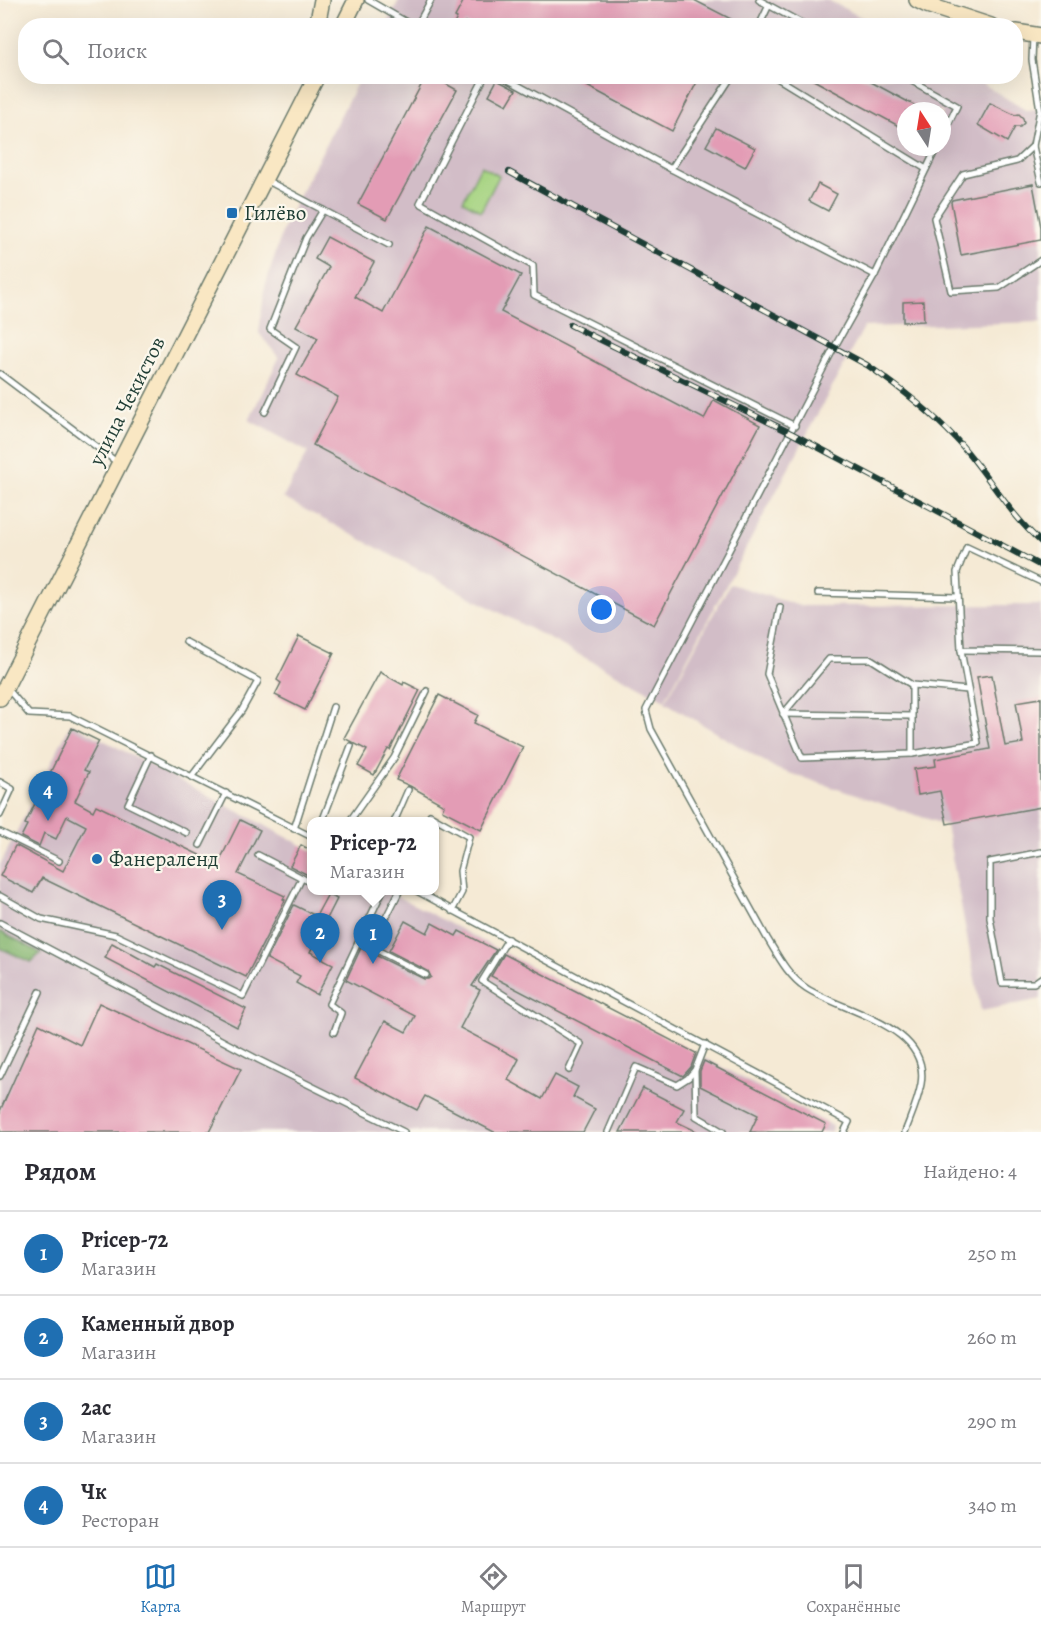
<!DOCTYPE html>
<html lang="ru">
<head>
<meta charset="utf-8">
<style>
  :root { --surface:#fff; --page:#f2f2f3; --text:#2b2b33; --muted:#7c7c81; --line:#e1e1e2; --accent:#1f6fb2 }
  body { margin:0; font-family:Alegreya,serif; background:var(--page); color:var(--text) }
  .compass { position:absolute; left:897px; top:102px; width:54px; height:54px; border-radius:50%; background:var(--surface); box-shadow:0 6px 24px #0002; rotate:348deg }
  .you { position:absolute; left:602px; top:610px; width:21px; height:21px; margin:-15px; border:4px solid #fff; border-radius:50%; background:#1a73e8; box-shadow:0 0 0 9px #1a73e833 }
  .badge { display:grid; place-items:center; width:39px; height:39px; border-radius:50%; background:var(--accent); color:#fff; font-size:20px; font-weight:700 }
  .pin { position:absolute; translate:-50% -50px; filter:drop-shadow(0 2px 3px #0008) }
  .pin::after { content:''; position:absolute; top:32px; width:21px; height:18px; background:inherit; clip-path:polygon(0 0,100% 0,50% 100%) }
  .popup { position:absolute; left:307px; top:817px; width:132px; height:78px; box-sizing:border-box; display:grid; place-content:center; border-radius:12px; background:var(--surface); filter:drop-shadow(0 2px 4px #0005); font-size:20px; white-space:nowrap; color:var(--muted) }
  .popup b { font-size:22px; color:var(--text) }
  .popup::after { content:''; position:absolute; left:50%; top:100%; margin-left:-12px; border:12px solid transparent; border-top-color:var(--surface) }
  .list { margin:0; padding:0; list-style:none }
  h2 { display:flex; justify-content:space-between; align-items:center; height:78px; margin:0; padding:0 24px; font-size:26px }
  h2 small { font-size:20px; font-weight:400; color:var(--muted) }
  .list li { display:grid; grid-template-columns:39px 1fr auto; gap:18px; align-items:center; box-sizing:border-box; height:84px; padding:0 24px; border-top:2px solid var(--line) }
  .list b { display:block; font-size:22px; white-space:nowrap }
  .list p { margin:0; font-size:20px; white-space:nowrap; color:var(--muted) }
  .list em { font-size:20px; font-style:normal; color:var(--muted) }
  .icon { flex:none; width:33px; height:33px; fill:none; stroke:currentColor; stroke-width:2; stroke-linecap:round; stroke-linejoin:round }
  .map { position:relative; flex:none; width:1041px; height:1132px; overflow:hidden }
  .search { position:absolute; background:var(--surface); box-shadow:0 6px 24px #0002; left:18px; right:18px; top:18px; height:66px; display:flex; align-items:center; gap:15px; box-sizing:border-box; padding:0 21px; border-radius:24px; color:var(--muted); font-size:22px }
  .sheet { height:414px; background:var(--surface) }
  nav { display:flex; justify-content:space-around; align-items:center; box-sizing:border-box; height:84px; border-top:2px solid var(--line); background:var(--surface); font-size:16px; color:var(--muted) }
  nav a { display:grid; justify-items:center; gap:3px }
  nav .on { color:var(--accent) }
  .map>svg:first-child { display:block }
  .industrial { fill:#d2bdc7; fill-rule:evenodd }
  .green { fill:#a5d380; stroke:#62885a; stroke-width:1.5 }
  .forest { fill:#84b56e; stroke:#527951; stroke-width:1.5 }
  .building { fill:#e39cb5 }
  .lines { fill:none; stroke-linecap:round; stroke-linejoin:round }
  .lane-casing { stroke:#6a7a6c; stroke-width:8 }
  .secondary-casing { stroke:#6a7a6c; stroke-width:18 }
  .lane { stroke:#fff; stroke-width:5 }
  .secondary { stroke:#f9e7c3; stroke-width:15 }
  .rail-casing { stroke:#1f3d34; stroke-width:6 }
  .rail { stroke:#fbf7ec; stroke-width:4; stroke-dasharray:11; stroke-linecap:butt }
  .poi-dot { fill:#1f6fb2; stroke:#fbf7ec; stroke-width:2 }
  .labels { text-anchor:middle; stroke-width:4.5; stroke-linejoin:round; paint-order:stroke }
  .poi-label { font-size:21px; fill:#1f3d34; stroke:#fbf7ec; text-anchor:start }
  .street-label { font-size:21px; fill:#1f3d34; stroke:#fbf7ec }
</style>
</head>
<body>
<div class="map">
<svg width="1041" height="1132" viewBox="0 0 1041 1132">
  <rect width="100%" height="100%" fill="#fbf7ec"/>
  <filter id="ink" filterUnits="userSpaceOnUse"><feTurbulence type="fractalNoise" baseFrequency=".0167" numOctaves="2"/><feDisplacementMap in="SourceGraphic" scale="12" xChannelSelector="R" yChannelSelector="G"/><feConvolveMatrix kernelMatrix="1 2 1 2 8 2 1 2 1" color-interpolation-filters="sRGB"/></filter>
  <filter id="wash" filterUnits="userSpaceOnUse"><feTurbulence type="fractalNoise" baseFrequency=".008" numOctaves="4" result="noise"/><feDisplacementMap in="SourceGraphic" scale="24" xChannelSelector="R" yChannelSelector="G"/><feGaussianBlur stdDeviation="1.35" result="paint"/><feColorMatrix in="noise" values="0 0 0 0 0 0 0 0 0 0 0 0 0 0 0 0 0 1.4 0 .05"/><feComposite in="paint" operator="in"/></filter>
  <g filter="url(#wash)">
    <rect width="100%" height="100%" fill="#f5ead5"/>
    <!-- industrial -->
    <g class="industrial">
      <polygon points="399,0 828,0 876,25 386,26"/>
      <path d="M 360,77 L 972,77 L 1027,111 L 1041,110 L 1041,322 L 864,327 L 665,700 L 283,498 L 308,452 L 249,420 L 279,358 L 259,333 L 265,287 L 284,226 ZM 906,111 L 942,111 L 942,147 L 906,147 Z"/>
      <polygon points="730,584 800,606 1041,605 1041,999 981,1011 946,825 777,769 665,702"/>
      <polygon points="71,723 311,850 312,890 388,891 833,1126 830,1132 0,1132 0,865"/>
    </g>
    <!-- green -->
    <polygon class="green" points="481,166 499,176 481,211 463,201"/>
    <!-- forest -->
    <polygon class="forest" points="0,931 41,953 31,962 0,948"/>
    <g id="blocks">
      <!-- building -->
      <g class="building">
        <polygon points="464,0 694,0 731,19 727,26 472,26 465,22 463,26 453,26 457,18 455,17"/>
        <polygon points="426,76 432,76 457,90 387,219 358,204"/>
        <polygon points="568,76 700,76 672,131"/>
        <polygon points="806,76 860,76 925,111 906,111 906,130"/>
        <polygon points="497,80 516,90 507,105 489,95"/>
        <polygon points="990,103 1015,115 1019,114 1023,118 1024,123 1020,127 1015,127 1007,142 978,125"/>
        <polygon points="716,128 755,148 745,167 706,146"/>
        <polygon points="818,184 837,194 828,211 809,201"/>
        <polygon points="1033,184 1041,227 1041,240 961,255 951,202 952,200"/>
        <polygon points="429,226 521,275 501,312 704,419 714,400 760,425 654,625 313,445 338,397 297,375 318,338 296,326 329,267 315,259 327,237 374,262 355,297 383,313"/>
        <polygon points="923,301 924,321 903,322 903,302"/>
        <polygon points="299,636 334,653 305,710 275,695 281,683 277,680"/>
        <polygon points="380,672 403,685 404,682 420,690 390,750 388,749 374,775 358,766 367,750 344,738"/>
        <polygon points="992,675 1005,746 1023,743 1016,702 1041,698 1041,807 947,824 940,791 918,795 914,769 936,766 935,759 990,749 977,677"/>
        <polygon points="439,695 478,715 474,723 523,747 481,830 442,810 444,805 410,786 396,780"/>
        <polygon points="72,728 99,741 84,770 89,772 75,801 93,811 96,805 218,864 240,820 260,830 238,874 285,896 283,899 285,900 246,977 42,878 33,893 0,876 15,846 17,846 63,871 86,826 67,816 56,839 44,833 39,846 21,837 27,825 25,824"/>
        <polygon points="301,845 312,851 312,877 290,866"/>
        <polygon points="328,894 337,899 310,952 333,964 317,995 296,983 300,976 267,959 294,905 316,916"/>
        <polygon points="405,921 427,933 432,923 456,936 459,931 496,950 472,986 480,990 460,1028 519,1059 508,1080 542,1099 555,1075 578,1087 573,1097 595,1109 583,1132 494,1132 425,1096 417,1110 355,1078 385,1021 406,1032 415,1016 346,980 361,948 424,979 428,979 431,977 428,971 389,951"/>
        <polygon points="112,943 155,967 157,964 246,1009 237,1027 105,958"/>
        <polygon points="504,954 696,1053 691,1067 683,1076 491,976"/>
        <polygon points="99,1003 241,1069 209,1132 0,1132 0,1111 39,1024 80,1045"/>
        <polygon points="704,1061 826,1124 822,1132 750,1132 758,1115 700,1086 700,1071"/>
        <polygon points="643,1088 684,1109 677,1122 698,1132 620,1132"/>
      </g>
    </g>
  </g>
  <g filter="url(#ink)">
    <use href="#blocks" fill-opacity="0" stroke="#6a7a6c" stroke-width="1.5"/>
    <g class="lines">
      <!-- lane casing -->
      <g class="lane-casing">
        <g id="lane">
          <polyline points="368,0 413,26"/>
          <polyline points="759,0 807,26"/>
          <polyline points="417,26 431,0"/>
          <polyline points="759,26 769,5"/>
          <polyline points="1033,36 1032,60 1040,110 1033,146 1041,182"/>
          <polyline points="485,76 420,203 533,266 534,295 795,426"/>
          <polyline points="501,76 671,169"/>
          <polyline points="732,76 671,169 875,275"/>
          <polyline points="774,76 926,169"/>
          <polyline points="903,76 957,106 942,137"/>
          <polyline points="1033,146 1017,161 963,174 934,218 951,291 999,288 1041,260"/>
          <polyline points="266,180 389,245"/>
          <polyline points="0,374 118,463"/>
          <polyline points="265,412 296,347 270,329 306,238 323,210"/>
          <polyline points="1041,582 967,547 957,572 961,650 1041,651"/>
          <polyline points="818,593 958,597"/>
          <polyline points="780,607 767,674 802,758 912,754 978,743 961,650"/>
          <polyline points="186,642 258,681 242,710 192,776"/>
          <polyline points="912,685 912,754"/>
          <polyline points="7,688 29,714 70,716 312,837"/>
          <polyline points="783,714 829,659 871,659 912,685 968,690"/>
          <polyline points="783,714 911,716"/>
          <polyline points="151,755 128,804 187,833"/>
          <polyline points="0,782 12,789 0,815"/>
          <polyline points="430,815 469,837 460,871 462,892 452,911"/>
          <polyline points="322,822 351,746"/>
          <polyline points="349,822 394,758 427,691"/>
          <polyline points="394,822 408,790"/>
          <polyline points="294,829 333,707"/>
          <polyline points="0,832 59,861"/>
          <polyline points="200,845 226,793"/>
          <polyline points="1041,852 990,862 990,918 1002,983 1034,983 1041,978"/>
          <polyline points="302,878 312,883"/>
          <polyline points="400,890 371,947 426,975"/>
          <polyline points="415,890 849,1122 844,1132"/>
          <polyline points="0,896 41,919 116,935 243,996 302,878 258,855"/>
          <polyline points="0,923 259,1060 404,1132"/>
          <polyline points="508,939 482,981 581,1044 569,1070"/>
          <polyline points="334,1032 341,1013 329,1004 383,890"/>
          <polyline points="705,1044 695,1070 696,1116 723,1132"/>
          <polyline points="0,1076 40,992"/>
          <polyline points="608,1132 636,1067 677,1085 688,1078 695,1070"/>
          <path d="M 905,1132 C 911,1116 918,1101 921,1084 C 931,1025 842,1012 806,988 C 788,976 778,956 767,938 L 651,729 L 646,710 L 834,348 L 875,275 L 937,147"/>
        </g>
      </g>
      <!-- secondary casing -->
      <g class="secondary-casing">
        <g id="secondary">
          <polyline points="917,0 927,5 991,26"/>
          <polyline points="317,26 322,0"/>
          <polyline points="343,26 356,0"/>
          <polyline points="1016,32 1041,36"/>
          <polyline points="0,698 317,76"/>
        </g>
      </g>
      <!-- lane -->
      <use href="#lane" class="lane"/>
      <!-- secondary -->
      <use href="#secondary" class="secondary"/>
      <!-- rail casing -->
      <g class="rail-casing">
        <g id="rail">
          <path d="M 509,172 L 867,365 C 899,387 929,410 956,439 C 986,471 1007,512 1041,542"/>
          <polyline points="570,325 791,433 1041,566"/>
        </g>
      </g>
      <!-- rail -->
      <use href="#rail" class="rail"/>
    </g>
  </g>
  <!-- markers -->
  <g class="poi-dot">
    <rect x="226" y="207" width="12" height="12" rx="3"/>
    <circle cx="97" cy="859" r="6"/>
  </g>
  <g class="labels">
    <!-- poi labels -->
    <g class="poi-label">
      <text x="244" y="220">Гилёво</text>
      <text x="109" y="866">Фанераленд</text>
    </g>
    <!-- street labels -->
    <g class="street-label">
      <text transform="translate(127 401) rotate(-63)" y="7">улица Чекистов</text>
    </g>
  </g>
</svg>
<svg class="compass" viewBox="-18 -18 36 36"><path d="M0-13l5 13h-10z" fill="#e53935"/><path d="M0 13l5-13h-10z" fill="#7c7c81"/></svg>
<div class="you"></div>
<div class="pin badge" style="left:373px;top:964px">1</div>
<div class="popup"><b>Pricep-72</b>Магазин</div>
<div class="pin badge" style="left:320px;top:963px">2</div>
<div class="pin badge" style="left:222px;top:930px">3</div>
<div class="pin badge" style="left:48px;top:821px">4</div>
<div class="search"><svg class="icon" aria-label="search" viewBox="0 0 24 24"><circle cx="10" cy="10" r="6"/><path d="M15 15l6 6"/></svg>Поиск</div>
</div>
<section class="sheet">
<h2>Рядом<small>Найдено: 4</small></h2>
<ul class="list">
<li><span class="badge">1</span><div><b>Pricep-72</b><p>Магазин</p></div><em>250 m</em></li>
<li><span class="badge">2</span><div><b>Каменный двор</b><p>Магазин</p></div><em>260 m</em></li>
<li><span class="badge">3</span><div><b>2ас</b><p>Магазин</p></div><em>290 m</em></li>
<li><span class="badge">4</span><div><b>Чк</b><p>Ресторан</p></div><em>340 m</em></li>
</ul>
</section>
<nav>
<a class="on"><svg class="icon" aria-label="map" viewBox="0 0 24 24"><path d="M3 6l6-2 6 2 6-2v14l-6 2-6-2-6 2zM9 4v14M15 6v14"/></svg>Карта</a>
<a><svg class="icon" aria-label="directions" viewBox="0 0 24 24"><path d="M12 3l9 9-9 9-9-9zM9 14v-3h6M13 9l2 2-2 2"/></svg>Маршрут</a>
<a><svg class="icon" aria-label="saved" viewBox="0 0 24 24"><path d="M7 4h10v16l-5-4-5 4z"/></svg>Сохранённые</a>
</nav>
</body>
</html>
